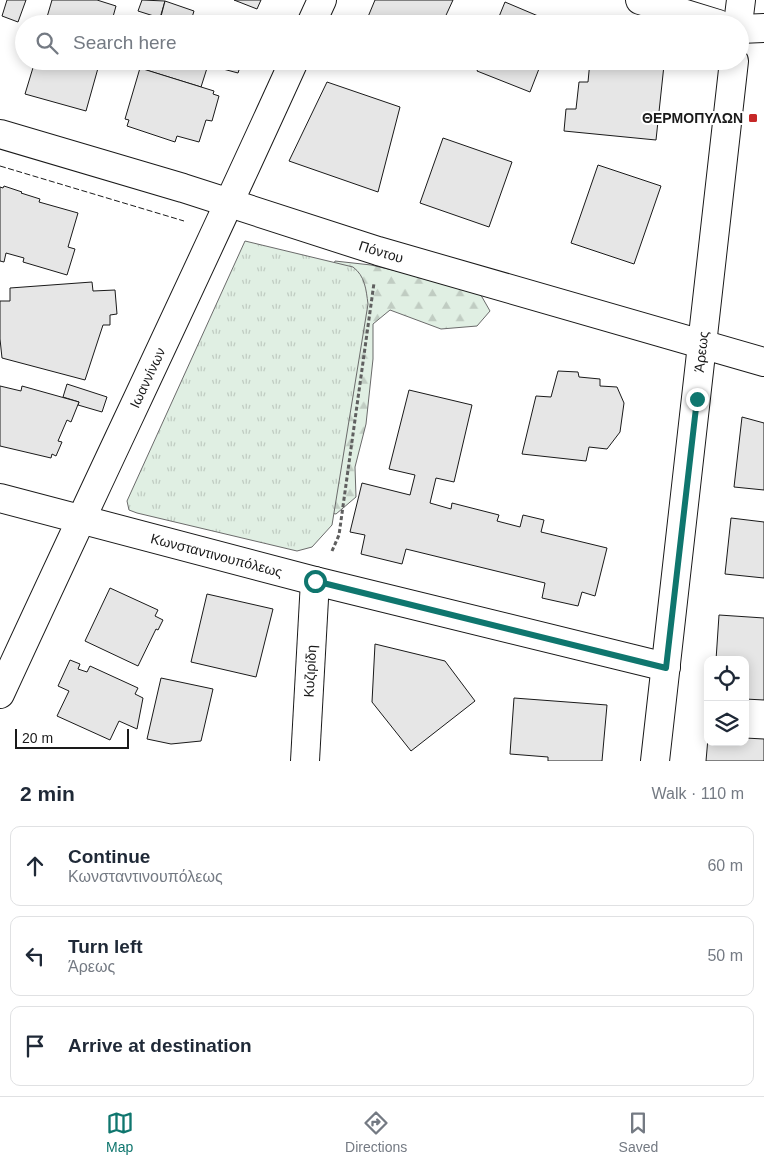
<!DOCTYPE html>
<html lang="en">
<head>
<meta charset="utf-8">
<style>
  :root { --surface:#fff; --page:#f6f6f7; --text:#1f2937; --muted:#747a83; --line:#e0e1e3; --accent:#0f766e }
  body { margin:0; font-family:Helvetica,sans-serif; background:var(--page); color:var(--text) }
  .controls { position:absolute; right:15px; bottom:15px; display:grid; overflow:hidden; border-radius:10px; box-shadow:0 2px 12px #0003 }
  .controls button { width:45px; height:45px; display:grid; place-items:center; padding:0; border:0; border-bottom:1px solid var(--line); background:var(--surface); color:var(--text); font:25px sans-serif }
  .scale { position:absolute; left:15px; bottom:12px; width:114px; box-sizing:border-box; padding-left:5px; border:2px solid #1a1a1a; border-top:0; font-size:14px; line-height:18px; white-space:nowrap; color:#1a1a1a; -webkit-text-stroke:4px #fff; paint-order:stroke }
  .stop { position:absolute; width:15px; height:15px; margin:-11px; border:4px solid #0f766e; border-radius:50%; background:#fff }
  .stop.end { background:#0f766e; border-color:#fff; box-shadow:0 1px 5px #0008 }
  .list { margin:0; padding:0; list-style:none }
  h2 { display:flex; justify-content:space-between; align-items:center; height:65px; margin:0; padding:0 20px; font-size:21px }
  h2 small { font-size:16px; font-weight:400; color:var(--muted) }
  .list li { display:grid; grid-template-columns:32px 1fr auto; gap:15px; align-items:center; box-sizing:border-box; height:80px; margin:0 10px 10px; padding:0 10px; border:1px solid var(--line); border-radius:10px }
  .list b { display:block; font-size:19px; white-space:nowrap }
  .list p { margin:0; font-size:16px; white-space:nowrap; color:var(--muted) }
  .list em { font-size:16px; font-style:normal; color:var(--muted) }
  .icon { flex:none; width:28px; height:28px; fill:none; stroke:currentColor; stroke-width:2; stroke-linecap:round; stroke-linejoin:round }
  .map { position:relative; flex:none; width:764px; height:761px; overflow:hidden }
  .search { position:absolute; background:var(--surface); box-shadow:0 2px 12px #0003; left:15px; right:15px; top:15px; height:55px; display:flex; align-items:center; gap:12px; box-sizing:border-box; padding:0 18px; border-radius:28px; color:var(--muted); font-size:19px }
  .sheet { height:335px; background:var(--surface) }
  nav { display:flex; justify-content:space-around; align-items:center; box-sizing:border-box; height:70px; border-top:1px solid var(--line); background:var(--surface); font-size:14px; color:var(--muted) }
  nav a { display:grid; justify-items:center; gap:2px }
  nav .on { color:var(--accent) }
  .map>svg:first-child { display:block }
  .forest { fill:url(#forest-firs); stroke:#6a6a6a }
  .park { fill:url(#park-tufts); stroke:#6a6a6a }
  .building { fill:#e6e6e6; stroke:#1a1a1a }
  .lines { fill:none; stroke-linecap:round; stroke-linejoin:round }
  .street-casing { stroke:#1a1a1a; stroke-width:30 }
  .path { stroke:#5f5f5f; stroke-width:3; stroke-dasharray:4 2.5; stroke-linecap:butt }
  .street { stroke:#fff; stroke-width:28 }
  .fence { stroke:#1a1a1a; stroke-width:1; stroke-dasharray:6 2.5; stroke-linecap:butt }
  .route { stroke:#0f766e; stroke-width:6 }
  .poi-dot { fill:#c62828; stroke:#fff; stroke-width:2 }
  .labels { text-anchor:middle; stroke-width:4; stroke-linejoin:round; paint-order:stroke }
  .poi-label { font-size:14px; font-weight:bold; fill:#1a1a1a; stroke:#fff; text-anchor:end }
  .street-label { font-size:14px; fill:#1a1a1a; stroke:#fff }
</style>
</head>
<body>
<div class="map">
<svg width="764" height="761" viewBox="0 0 764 761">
  <defs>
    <pattern id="forest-firs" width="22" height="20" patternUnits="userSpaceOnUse" patternTransform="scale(1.25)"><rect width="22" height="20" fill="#e0efe3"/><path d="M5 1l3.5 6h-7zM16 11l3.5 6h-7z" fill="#c0ccc2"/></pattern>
    <pattern id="park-tufts" width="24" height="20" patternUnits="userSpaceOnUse" patternTransform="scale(1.25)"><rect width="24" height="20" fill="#e0efe3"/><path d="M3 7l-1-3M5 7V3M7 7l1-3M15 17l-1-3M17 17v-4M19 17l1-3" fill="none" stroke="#c0ccc2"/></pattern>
  </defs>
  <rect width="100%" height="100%" fill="#fff"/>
  <!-- forest -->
  <polygon class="forest" points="335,261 371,265 478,290 490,311 477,326 441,329 390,310 373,324 373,359 366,424 355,467 356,497 336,514 315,510 318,302"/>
  <!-- park -->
  <path class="park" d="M 245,241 L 353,267 C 365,276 366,289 368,304 L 332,525 L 312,547 L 297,551 L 137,513 L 129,510 L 127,501 Z"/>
  <!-- building -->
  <g class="building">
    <polygon points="7,0 26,0 18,22 2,16"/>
    <polygon points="52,0 97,0 116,6 111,24 45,24"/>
    <polygon points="142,0 165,1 160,18 138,11"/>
    <polygon points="234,0 261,0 257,9"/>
    <polygon points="375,0 453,0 442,24 365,24"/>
    <polygon points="165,1 194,11 190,24 159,24"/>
    <polygon points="505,2 557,24 496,24"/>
    <polygon points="35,61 100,61 86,111 25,94"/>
    <polygon points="149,61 242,61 238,73 208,65 201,87 146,70"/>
    <polygon points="481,61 542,61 530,92 477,71"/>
    <polygon points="590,61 631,61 664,65 656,140 564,131 566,109 576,109 579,82 588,82"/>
    <polygon points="140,68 214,91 213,94 219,96 212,121 206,120 199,142 177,136 175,142 127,126 129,120 125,119"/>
    <polygon points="327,82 400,107 378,192 289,161"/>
    <polygon points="443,138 512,162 489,227 420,203"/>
    <polygon points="598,165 661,186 634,264 571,243"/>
    <polygon points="4,186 22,192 21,193 40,199 39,202 78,213 68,247 75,249 67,275 23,262 24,258 6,253 4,262 0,261 0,187 3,188"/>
    <polygon points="92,282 93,291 115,290 117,314 110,315 110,325 103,325 85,380 2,358 0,339 0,301 10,301 10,288"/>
    <polygon points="558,371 578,372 579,377 600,379 600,386 617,387 624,403 620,432 607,449 589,447 586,461 522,454 536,396 551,397"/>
    <polygon points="67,384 107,397 102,412 78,405 79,402 63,397"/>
    <polygon points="0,386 21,391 22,386 79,402 71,422 67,420 58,441 62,442 56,456 52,454 51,458 0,446"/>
    <polygon points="409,390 472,405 454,482 436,478 430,503 451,509 452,503 499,515 497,521 520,527 523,515 544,520 541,532 607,548 595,596 582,592 578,606 542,598 545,583 406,549 402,564 361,554 365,535 350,532 362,483 410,495 415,475 389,469"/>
    <polygon points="742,417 764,423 764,490 734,487"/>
    <polygon points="731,518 764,522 764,578 725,574"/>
    <polygon points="110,588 158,610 155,616 163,620 158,630 156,629 138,666 85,641"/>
    <polygon points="207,594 273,609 256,677 191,662"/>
    <polygon points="719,615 764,618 764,700 745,699 745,660 716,660"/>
    <polygon points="375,644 445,661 475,701 411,751 372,702"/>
    <polygon points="70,660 80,664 78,669 87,672 90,666 138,688 135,694 143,698 137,729 119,721 110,740 57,716 69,691 58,686"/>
    <polygon points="161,678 213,689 201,741 171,744 147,739"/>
    <polygon points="514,698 607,705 602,761 548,761 548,757 510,754"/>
    <polygon points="708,738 708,742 745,742 745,738 764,739 764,761 706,761"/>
  </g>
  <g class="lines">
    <!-- street casing -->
    <g class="street-casing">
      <g id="street">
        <polyline points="640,0 718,24"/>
        <polyline points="311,24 322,0"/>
        <polyline points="738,24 741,0"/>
        <polyline points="740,29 764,28"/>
        <path id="s1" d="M 0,134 L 183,188 L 378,251 L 764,362"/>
        <path id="s2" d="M 0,498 L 315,581 L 666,667"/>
        <path id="s3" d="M 0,694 C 97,483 198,273 294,61"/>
        <path id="s4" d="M 305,761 L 315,581"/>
        <path id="s5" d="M 655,761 L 734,61"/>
      </g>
    </g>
    <!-- path -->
    <polyline class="path" points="332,551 339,535 374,283"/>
    <!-- street -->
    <use href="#street" class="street"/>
    <!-- fence -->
    <polyline class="fence" points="0,166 184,221"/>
  </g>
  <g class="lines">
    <!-- route -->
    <polyline class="route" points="315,581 666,668 697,399"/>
  </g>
  <!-- markers -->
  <rect class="poi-dot" x="748" y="113" width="10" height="10" rx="2.5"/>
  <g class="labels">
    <!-- poi labels -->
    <g class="poi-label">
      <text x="743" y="123">ΘΕΡΜΟΠΥΛΩΝ</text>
    </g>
    <!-- street labels -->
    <g class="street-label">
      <text dy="5" stroke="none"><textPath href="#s1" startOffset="399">Πόντου</textPath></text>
      <text dy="5" stroke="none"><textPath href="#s5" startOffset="412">Άρεως</textPath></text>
      <text dy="5" stroke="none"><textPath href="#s3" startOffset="349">Ιωαννίνων</textPath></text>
      <text dy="5" stroke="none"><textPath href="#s2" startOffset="224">Κωνσταντινουπόλεως</textPath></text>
      <text dy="5" stroke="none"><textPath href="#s4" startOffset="90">Κυζιρίδη</textPath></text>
    </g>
  </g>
</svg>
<div class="controls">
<button><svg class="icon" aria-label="locate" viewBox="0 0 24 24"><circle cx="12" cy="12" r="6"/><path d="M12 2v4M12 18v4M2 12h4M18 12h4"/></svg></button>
<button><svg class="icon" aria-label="layers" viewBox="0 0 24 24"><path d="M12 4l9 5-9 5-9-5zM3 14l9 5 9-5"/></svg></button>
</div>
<div class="scale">20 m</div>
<div class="stop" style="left:315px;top:581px"></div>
<div class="stop end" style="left:697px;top:399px"></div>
<div class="search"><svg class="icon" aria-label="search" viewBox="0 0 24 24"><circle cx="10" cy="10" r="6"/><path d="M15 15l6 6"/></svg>Search here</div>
</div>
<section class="sheet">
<h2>2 min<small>Walk · 110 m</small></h2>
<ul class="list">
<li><svg class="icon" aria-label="ahead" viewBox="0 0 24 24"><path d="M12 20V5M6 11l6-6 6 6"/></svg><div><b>Continue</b><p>Κωνσταντινουπόλεως</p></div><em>60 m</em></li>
<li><svg class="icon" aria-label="left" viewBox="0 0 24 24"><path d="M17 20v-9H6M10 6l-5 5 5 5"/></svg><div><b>Turn left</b><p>Άρεως</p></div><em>50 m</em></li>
<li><svg class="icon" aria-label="arrive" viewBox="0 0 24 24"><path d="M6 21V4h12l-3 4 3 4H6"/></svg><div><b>Arrive at destination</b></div></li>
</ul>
</section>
<nav>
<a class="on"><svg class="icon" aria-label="map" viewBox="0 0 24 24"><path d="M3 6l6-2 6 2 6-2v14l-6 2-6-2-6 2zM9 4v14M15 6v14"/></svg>Map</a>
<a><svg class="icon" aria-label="directions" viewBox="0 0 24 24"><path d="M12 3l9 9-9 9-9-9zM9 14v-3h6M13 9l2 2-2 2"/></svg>Directions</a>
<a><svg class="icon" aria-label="saved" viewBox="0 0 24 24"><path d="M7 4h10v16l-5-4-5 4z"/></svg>Saved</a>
</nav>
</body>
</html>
